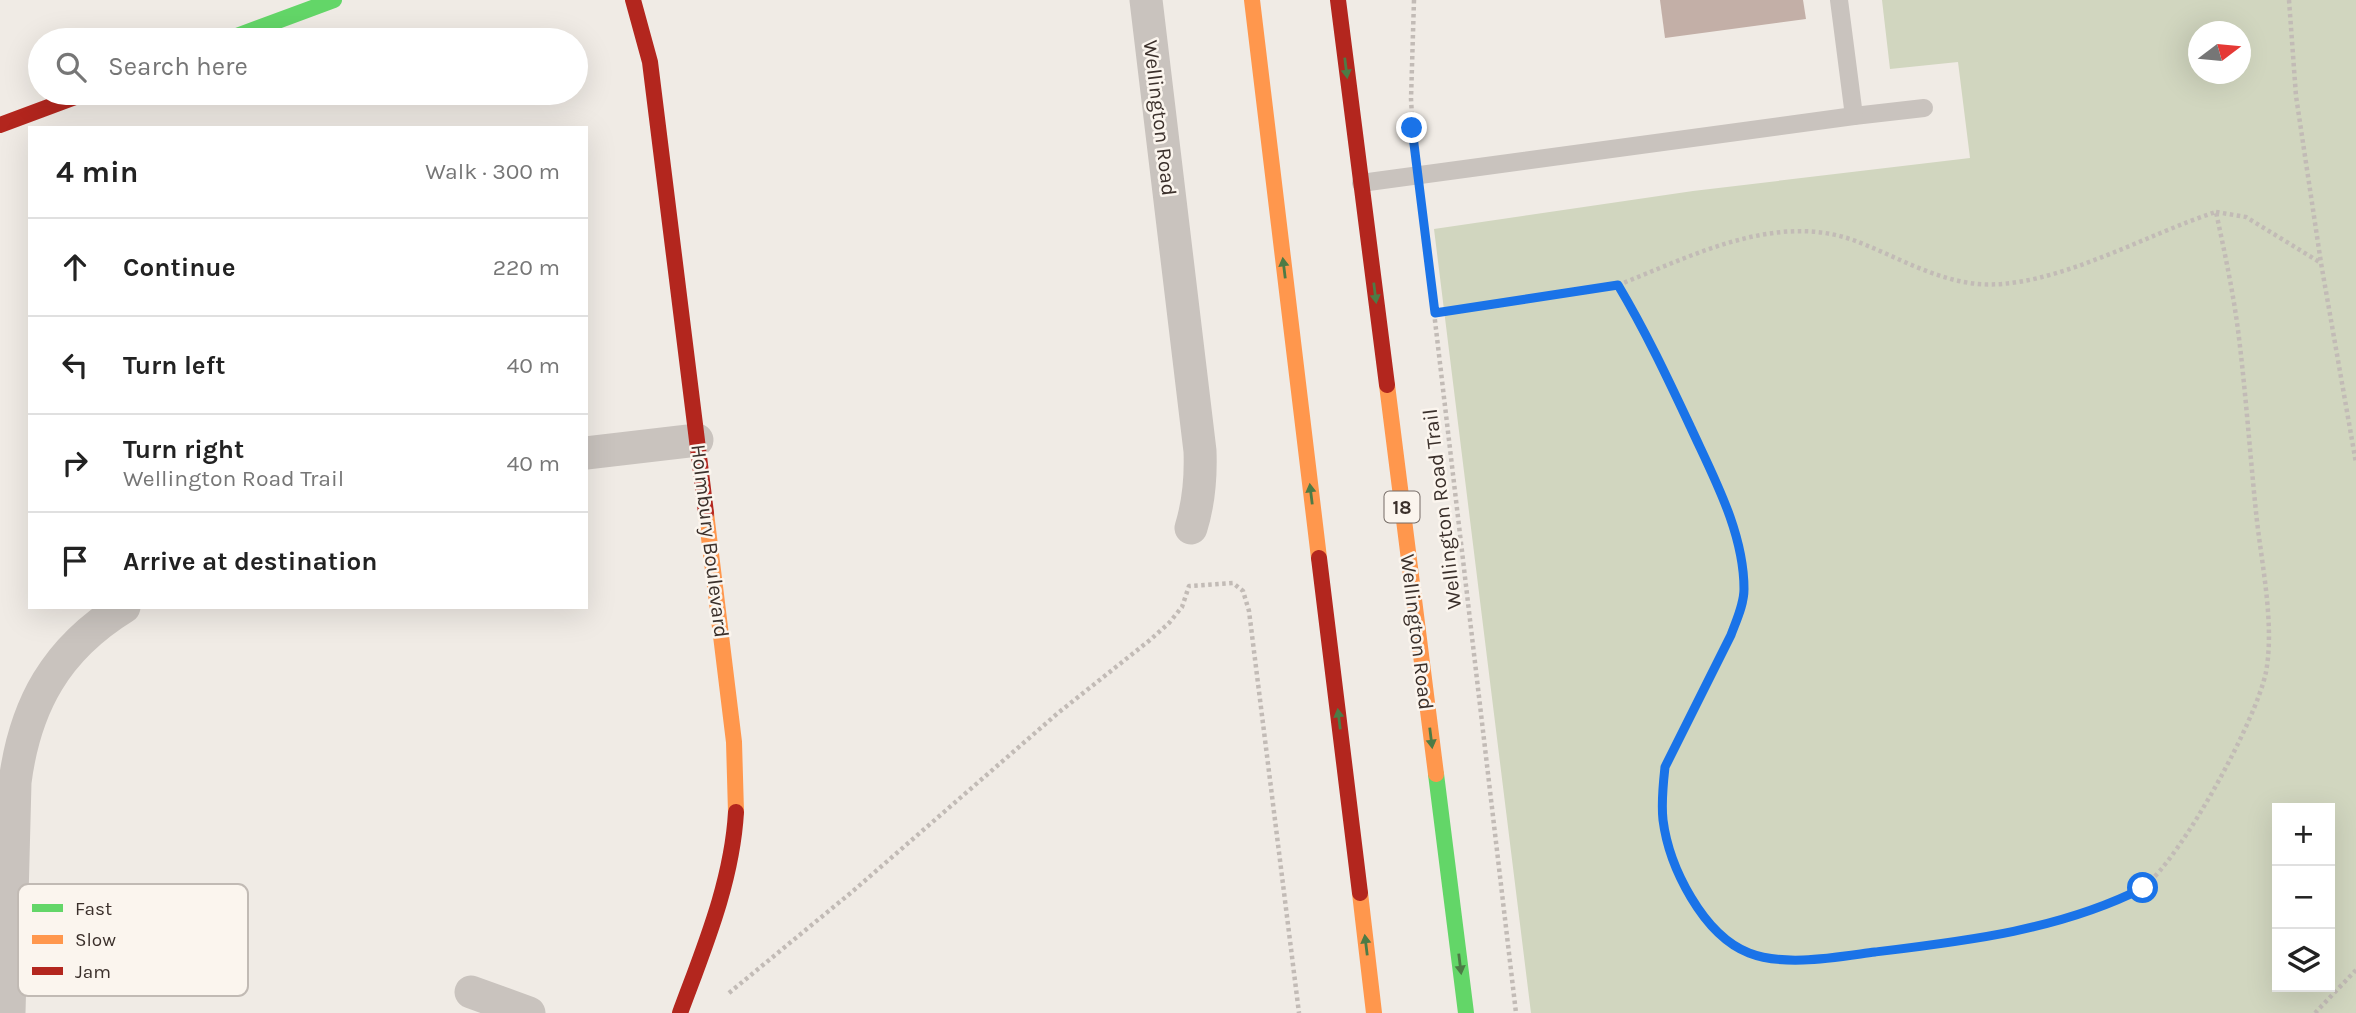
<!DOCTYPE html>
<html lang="en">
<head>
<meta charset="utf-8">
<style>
  :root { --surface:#fff; --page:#f6f6f6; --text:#222; --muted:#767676; --line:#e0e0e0 }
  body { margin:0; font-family:Karla,sans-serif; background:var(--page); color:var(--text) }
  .controls { position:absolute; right:21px; bottom:21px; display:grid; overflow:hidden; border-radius:0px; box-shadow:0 7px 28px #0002 }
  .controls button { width:63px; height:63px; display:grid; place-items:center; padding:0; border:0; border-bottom:2px solid var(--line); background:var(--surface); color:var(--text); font:35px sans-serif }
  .compass { position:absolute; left:2188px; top:21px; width:63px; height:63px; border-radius:50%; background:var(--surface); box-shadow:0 7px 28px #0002; rotate:74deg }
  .stop { position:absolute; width:21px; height:21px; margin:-16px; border:5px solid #1a73e8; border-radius:50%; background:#fff }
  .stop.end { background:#1a73e8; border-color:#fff; box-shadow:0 2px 7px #0008 }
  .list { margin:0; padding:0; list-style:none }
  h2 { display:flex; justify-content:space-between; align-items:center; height:91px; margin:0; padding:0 28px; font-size:30px }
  h2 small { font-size:23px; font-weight:400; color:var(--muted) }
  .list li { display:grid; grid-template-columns:46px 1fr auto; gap:21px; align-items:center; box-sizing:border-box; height:98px; padding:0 28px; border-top:2px solid var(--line) }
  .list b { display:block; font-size:26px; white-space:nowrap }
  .list p { margin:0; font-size:23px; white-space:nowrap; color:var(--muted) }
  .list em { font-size:23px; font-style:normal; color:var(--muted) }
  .icon { flex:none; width:38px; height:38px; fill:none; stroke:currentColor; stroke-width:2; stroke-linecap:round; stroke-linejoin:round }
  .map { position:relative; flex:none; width:2356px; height:1013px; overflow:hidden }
  .search { position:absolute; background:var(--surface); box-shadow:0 7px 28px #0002; left:28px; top:28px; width:560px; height:77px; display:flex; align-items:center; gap:18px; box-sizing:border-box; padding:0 24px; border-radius:38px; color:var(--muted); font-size:26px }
  .panel { position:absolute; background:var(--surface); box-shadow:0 7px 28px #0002; left:28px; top:126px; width:560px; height:483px; border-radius:0px }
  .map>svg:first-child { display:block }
  .green { fill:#d1d6bf; fill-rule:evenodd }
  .building { fill:#c3afa7 }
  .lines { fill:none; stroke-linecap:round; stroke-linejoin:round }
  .path { stroke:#c2bbb6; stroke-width:4.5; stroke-dasharray:3.5 3.5; stroke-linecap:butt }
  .lane { stroke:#c9c3be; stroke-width:18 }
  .street { stroke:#c9c3be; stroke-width:33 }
  .fast { stroke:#63d668; stroke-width:16 }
  .slow { stroke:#ff974d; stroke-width:16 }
  .jam { stroke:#b3261e; stroke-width:16 }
  .oneway { fill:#4d7b46 }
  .route { stroke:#1a73e8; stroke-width:9 }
  .labels { text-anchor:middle; stroke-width:5; stroke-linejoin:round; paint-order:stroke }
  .shield { fill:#fbf5ee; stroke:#756b66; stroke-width:2 }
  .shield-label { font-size:19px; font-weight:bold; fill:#3b302b }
  .street-label { font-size:21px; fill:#3b302b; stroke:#fbf5ee }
  .key { fill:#fbf5ee; stroke:#c1bab4; stroke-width:2 }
  .key-label { font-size:19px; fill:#3b302b }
</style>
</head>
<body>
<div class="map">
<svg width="2356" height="1013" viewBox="0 0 2356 1013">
  <rect width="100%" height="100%" fill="#f0ebe5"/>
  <!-- green -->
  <path class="green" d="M 1882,0 L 2356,0 L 2356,1013 L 1531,1013 L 1434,229 L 1693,191 L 1970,158 L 1958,62 L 1890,69 ZM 2198,32 L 2240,32 L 2240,74 L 2198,74 ZM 2277,808 L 2330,808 L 2330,987 L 2277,987 Z"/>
  <!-- building -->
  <polygon class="building" points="1660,0 1803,0 1806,19 1665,38"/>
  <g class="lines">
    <!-- path -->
    <g class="path">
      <polyline points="1414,0 1411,99 1414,150"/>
      <polyline points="2289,0 2296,96 2321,263 2356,463"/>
      <polyline points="1421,201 1516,1013"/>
      <polyline points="2216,212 2246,217 2321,263"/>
      <path d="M 1435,313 L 1618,285 C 1646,331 1668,379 1691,428 C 1713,477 1744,533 1744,589 C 1744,605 1736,621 1731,635 L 1666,767 C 1663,785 1661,802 1663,820 C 1668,859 1698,926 1734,946 C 1747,953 1763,958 1778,959 C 1817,960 1854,955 1892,950 C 1963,942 2035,932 2102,906 C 2116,901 2132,896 2144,887 C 2183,855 2256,721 2266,672 C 2275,623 2261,562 2256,512 C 2250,454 2246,396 2239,338 C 2234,296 2225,254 2216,212 C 2146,234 2052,290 1978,284 C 1934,280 1894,255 1853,240 C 1774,212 1690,257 1618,285"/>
      <polyline points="729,993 853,891 1058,713 1150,640 1169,623 1182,607 1189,586 1233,583 1243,591 1249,611 1299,1013"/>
      <polyline points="2315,1013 2356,970"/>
    </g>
    <!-- lane -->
    <g class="lane">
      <polyline points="1854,116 1924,108"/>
      <polyline points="1361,183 1854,116 1839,0"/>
    </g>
    <!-- street -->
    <g class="street">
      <path d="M 1146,0 L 1200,451 C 1201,478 1199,502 1191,528"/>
      <polyline points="586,453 697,440"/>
      <polyline points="471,992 529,1013"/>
      <path d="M 9,1013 L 15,782 C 25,705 56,649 124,607"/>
    </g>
    <!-- fast -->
    <g class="fast">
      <polyline points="226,40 334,0"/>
      <polyline points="1436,774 1466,1013"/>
    </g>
    <!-- slow -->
    <g class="slow">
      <polyline points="1252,0 1319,558"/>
      <polyline points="1387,385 1436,774"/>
      <polyline points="706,513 734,742 736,812"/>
      <polyline points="1360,893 1374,1013"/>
    </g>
    <!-- jam -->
    <g class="jam">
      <polyline points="633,0 650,62 706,513"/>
      <polyline points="1338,0 1387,385"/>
      <polyline points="0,125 86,93"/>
      <polyline points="1319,558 1360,893"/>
      <path d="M 680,1013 C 704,948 732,882 736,812"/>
    </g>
  </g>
  <!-- one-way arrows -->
  <defs><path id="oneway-solid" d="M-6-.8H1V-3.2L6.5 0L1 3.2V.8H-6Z" transform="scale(1.75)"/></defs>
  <g class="oneway">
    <use href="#oneway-solid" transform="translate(1346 68) rotate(83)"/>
    <use href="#oneway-solid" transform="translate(1284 268) rotate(-97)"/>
    <use href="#oneway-solid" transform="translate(1375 293) rotate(83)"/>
    <use href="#oneway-solid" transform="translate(1311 494) rotate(-97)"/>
    <use href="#oneway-solid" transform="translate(1339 719) rotate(-97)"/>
    <use href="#oneway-solid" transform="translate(1431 738) rotate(83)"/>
    <use href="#oneway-solid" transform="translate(1366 945) rotate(-97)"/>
    <use href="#oneway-solid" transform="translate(1460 964) rotate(83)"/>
  </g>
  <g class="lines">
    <!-- route -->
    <path class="route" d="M 1412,128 L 1435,313 L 1618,285 C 1646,332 1668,379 1691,428 C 1714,478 1744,533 1744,589 C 1744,605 1736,621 1731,635 L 1665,767 C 1663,785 1661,802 1663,820 C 1669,867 1703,935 1749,953 C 1785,967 1837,957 1875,952 C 1966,941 2060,930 2143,888"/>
  </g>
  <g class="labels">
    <!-- shield labels -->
    <rect class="shield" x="1384.5" y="491.5" width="35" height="31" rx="5"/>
    <g class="shield-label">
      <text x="1402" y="514">18</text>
    </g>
    <!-- street labels -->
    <g class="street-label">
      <text transform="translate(1160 118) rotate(83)" y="7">Wellington Road</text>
      <text transform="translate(1442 509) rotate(-97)" y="7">Wellington Road Trail</text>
      <text transform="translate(710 541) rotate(83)" y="7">Holmbury Boulevard</text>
      <text transform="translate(1417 632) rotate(83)" y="7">Wellington Road</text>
    </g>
  </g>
  <!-- legend -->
  <rect x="18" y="884" width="230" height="112" rx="10" class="key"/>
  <rect x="32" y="904" width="31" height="8" fill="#63d668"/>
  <rect x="32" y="935" width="31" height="9" fill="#ff974d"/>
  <rect x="32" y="967" width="31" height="8" fill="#b3261e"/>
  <g class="key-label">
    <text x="75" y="915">Fast</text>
    <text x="75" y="946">Slow</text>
    <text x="75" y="978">Jam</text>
  </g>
</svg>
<div class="controls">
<button>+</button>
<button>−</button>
<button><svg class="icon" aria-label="layers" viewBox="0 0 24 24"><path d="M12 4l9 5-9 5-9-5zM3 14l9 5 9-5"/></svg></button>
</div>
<svg class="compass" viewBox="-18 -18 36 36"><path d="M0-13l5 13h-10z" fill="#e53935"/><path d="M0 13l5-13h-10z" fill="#767676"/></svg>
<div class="stop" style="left:2143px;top:888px"></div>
<div class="stop end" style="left:1412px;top:128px"></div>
<div class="search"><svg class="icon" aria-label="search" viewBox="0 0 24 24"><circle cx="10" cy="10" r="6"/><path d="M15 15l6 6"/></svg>Search here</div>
<section class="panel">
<h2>4 min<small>Walk · 300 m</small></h2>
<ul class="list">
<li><svg class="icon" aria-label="ahead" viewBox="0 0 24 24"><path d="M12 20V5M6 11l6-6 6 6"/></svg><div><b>Continue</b></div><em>220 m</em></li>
<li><svg class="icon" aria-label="left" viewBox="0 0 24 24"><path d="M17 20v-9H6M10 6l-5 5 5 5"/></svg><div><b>Turn left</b></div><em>40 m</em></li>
<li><svg class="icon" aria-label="right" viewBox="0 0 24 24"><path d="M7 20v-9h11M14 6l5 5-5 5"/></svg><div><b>Turn right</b><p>Wellington Road Trail</p></div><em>40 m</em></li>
<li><svg class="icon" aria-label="arrive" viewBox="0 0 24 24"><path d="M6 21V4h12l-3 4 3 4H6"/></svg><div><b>Arrive at destination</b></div></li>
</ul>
</section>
</div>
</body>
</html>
